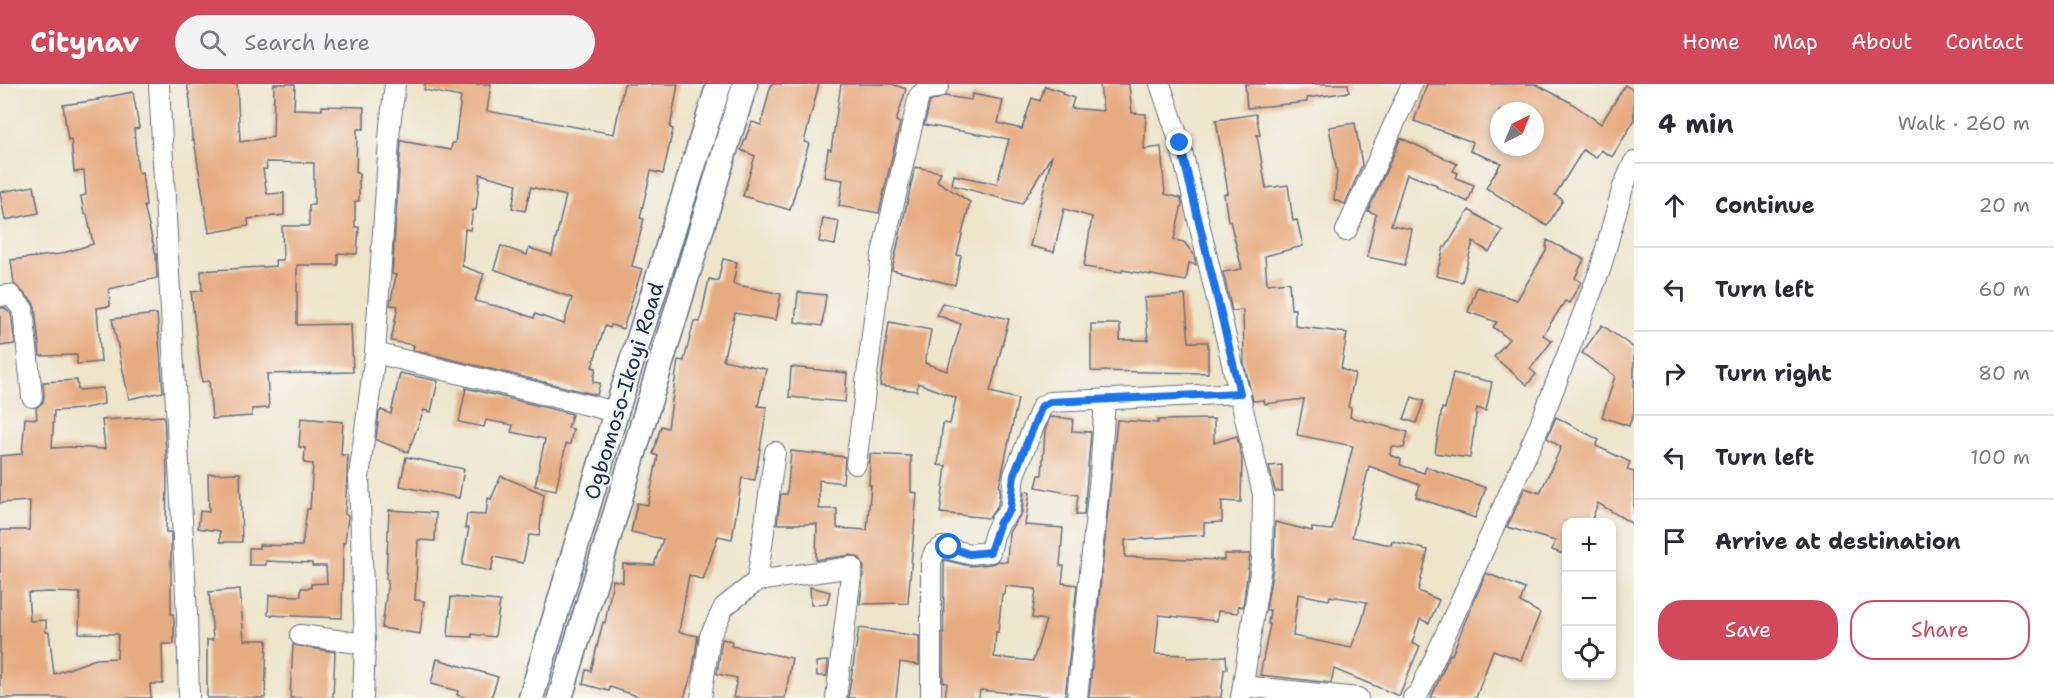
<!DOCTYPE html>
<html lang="en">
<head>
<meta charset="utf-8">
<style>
  :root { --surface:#fff; --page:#f2f2f3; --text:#2b2b33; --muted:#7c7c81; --line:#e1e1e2; --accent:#d1495b }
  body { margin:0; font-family:"Shantell Sans",sans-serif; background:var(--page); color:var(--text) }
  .controls { position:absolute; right:18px; bottom:18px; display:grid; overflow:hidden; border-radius:12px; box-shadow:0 3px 9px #0003 }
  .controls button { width:54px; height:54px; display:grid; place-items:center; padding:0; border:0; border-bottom:2px solid var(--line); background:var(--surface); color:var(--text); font:30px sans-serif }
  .compass { position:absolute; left:1490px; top:18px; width:54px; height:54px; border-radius:50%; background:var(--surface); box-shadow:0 3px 9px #0003; rotate:43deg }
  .stop { position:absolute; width:18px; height:18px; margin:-14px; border:4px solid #1a73e8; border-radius:50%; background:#fff }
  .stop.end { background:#1a73e8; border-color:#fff; box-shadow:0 2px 6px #0008 }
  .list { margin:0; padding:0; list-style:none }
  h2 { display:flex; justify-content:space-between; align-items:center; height:78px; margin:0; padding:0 24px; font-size:26px }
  h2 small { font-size:20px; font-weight:400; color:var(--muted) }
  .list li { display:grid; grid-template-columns:39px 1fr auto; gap:18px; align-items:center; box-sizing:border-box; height:84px; padding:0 24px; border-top:2px solid var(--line) }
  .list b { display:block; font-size:22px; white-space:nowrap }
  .list em { font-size:20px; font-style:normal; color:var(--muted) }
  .actions { display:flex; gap:12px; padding:18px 24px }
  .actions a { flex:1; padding:14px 0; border:2px solid var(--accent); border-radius:24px; text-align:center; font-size:21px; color:var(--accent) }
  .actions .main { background:var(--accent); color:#fff }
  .icon { flex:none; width:33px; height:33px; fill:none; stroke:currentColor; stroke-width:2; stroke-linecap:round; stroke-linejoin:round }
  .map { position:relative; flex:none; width:1634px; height:614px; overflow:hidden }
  header { display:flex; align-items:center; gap:36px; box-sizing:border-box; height:84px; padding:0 30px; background:var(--accent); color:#fff }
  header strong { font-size:28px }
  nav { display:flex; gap:33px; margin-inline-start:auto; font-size:21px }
  .search { width:420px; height:54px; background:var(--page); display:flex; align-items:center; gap:15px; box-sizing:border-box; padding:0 21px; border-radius:33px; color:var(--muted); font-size:22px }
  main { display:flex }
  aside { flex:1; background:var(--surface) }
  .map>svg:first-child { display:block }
  .building { fill:#e7ab80; fill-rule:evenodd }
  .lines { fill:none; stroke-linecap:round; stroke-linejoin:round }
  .minor-casing { stroke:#646f84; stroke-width:22 }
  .major-casing { stroke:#646f84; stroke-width:27 }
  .minor { stroke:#fff; stroke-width:20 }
  .major { stroke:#fff; stroke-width:24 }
  .route { stroke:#1a73e8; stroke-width:8 }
  .labels { text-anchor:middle; stroke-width:4.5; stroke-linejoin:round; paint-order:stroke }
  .street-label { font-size:21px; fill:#1b2f5e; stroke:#f6f6f2 }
</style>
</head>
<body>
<header>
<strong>Citynav</strong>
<div class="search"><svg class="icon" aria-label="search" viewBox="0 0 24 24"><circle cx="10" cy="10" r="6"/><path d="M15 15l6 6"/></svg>Search here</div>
<nav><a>Home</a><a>Map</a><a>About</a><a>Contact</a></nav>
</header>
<main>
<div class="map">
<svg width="1634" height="614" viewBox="0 0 1634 614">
  <rect width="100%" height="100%" fill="#f6f6f2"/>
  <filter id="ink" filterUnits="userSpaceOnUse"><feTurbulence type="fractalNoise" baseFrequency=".0167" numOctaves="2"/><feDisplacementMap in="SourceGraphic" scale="12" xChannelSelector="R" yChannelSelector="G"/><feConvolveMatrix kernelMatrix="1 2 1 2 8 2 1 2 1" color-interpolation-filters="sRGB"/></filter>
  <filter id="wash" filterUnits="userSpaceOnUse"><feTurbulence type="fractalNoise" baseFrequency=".008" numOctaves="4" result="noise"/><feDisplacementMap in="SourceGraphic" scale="24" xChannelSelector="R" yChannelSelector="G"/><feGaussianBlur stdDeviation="1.35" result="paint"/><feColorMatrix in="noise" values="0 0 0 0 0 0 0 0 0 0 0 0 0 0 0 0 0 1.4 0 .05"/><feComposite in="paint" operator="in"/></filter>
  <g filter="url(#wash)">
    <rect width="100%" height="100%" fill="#ece5ca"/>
    <g id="blocks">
      <!-- building -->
      <g class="building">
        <polygon points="187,0 237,0 240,58 273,53 274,0 295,0 294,25 322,26 322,22 364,23 364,45 357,45 356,89 359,89 359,117 355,117 355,143 359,143 357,170 338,169 338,181 297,181 297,241 351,240 353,288 267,290 269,324 252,325 252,332 212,335 209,297 202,298 191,208 202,207 201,187 276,182 275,176 283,176 282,142 309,142 309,121 314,121 314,79 266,78 267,85 263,85 267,110 284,109 284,131 248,135 249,142 209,149 194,56 192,56 190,15"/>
        <path d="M 425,0 L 491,0 L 487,27 L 614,50 L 624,0 L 678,0 L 670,44 L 673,45 L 663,90 L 651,87 L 640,134 L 644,135 L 632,182 L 642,185 L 623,245 L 611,241 L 610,244 L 605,242 L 592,283 L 596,284 L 593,298 L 600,299 L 597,311 L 413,266 L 414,261 L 391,257 L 398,222 L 390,221 L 396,191 L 392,190 L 401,57 L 451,66 L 452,59 L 455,59 L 461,13 L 424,6 ZM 480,90 L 517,100 L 512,124 L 525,127 L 531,103 L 566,112 L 552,171 L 529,164 L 527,171 L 501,162 L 494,185 L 572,214 L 564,240 L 535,230 L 534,234 L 508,225 L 475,217 L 484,190 L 462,182 L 465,145 L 470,146 L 473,126 L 476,126 Z"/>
        <polygon points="771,0 819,0 804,58 809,59 790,126 743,112 755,72 741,66 752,38 761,41"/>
        <polygon points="841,0 892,0 906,5 896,37 900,39 879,129 839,122 843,96 824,93 828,65 831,66"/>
        <polygon points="1100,0 1129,0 1132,29 1146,30 1144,65 1161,63 1165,110 1181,114 1182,120 1174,156 1184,158 1194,171 1196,181 1189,179 1186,197 1122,186 1122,188 1084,183 1092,133 1064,125 1054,168 1030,162 1052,71 1022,120 952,101 954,91 997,100 1009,55 924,41 930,18 932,17 945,12 971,16 972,10 1003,16 998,39 1022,45 1032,14 1040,17 1045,2 1063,8 1062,10 1074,14 1071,24 1103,27"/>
        <polygon points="1245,0 1348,0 1349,8 1307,14 1307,18 1247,24"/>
        <path d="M 1427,0 L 1535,0 L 1570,18 L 1601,40 L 1625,1 L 1634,7 L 1634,37 L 1612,73 L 1601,66 L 1596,74 L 1583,66 L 1555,111 L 1563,116 L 1547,142 L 1486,104 L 1501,79 L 1470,67 L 1473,58 L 1414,37 ZM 1499,27 L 1535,27 L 1535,63 L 1499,63 Z"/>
        <polygon points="133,8 139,44 134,45 138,89 142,88 146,122 144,122 156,171 157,194 109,205 110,222 97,224 101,278 77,280 77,271 40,272 35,223 32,217 14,200 11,176 60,170 93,160 87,130 84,130 81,112 86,111 84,87 74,88 71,55 68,56 63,21 98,16 97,15"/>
        <path d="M 1256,30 L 1260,51 L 1257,51 L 1266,104 L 1288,101 L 1293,137 L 1297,136 L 1303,162 L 1265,172 L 1267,200 L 1289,198 L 1291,225 L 1295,225 L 1295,242 L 1347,249 L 1341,285 L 1355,290 L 1348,323 L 1351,324 L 1350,333 L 1408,348 L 1404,364 L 1392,363 L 1390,371 L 1401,375 L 1400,381 L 1424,389 L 1426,383 L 1486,404 L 1475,434 L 1416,413 L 1420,401 L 1369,382 L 1352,453 L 1391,461 L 1392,457 L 1428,466 L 1418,507 L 1439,516 L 1429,539 L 1420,535 L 1412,559 L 1420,562 L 1399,612 L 1334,585 L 1331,599 L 1260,591 L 1270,540 L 1268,540 L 1270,526 L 1266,526 L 1274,477 L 1275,438 L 1312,447 L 1312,444 L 1332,446 L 1353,362 L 1297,351 L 1304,315 L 1265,320 L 1264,316 L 1253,317 L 1244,279 L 1243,226 L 1232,227 L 1223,188 L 1242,185 L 1230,137 L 1228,137 L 1224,110 L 1228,109 L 1216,36 ZM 1298,510 L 1329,516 L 1330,512 L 1367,518 L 1362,537 L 1351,564 L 1293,552 Z"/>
        <polygon points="1355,39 1362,81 1345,120 1334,116 1337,88 1329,43"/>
        <polygon points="1401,54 1457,80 1453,87 1458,89 1456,94 1474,101 1468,118 1436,103 1437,101 1407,90 1391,141 1412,145 1405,181 1367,173 1376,130 1368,127"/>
        <polygon points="915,83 941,88 937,97 970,118 957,171 961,172 955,201 892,186"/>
        <polygon points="34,102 39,129 5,136 0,108"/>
        <polygon points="1469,126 1503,147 1489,168 1473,158 1462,198 1436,192 1444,163 1446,163"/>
        <polygon points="823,134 839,137 835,161 819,158"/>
        <polygon points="1547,156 1584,175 1575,194 1581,198 1569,219 1565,217 1543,251 1552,257 1530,285 1536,290 1527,301 1494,273 1509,255 1493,243 1497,238 1468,228 1477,203 1517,216 1546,167"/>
        <polygon points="723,175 737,178 733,200 781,210 776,236 735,229 723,276 766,285 758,322 767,323 755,396 742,394 732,455 718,452 703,496 689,491 679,548 698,552 692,590 684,614 643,614 610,603 609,607 583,600 586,586 591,587 603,538 605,539 613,496 623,498 623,480 654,481 663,455 631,448 637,419 648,421 658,372 653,370 661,342 668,344 678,276 684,277 694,237 700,238 709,195 718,197"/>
        <polygon points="798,208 826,211 822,242 795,238"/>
        <polygon points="1185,211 1189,258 1208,258 1208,289 1091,287 1091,240 1120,240 1120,256 1148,256 1144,214"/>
        <polygon points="942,219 1009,235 990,308 1018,315 999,403 1000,404 998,421 989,434 940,429 946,382 938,381 943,339 950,340 956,314 918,299 917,307 880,302 889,238 931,246 925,279 947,287 961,240 937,231"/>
        <polygon points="0,224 5,224 11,230 15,260 0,262"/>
        <polygon points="157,230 163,308 129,315 112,235"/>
        <polygon points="1602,241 1634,264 1634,328 1629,342 1602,333 1615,292 1582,269"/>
        <polygon points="791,283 847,289 845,318 789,313"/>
        <polygon points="400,289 438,297 431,328 424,326 408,368 376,356 379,329 381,326 391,330"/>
        <polygon points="1453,289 1492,298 1486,327 1477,324 1470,374 1435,369 1442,324 1445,325"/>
        <path d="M 77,296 L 78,306 L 103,304 L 104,320 L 81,325 L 54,327 L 52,364 L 70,363 L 105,365 L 102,336 L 164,332 L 167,387 L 166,448 L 171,448 L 171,530 L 173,530 L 174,536 L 174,560 L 162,560 L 163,600 L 150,600 L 151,614 L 0,614 L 0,446 L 29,446 L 30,417 L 0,419 L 0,372 L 22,370 L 25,334 L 37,335 L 36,324 L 43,318 L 44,312 L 43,298 ZM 49,508 L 80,509 L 79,549 L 118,550 L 117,574 L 96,575 L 54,590 L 49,548 L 46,548 L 46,536 L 30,537 L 28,509 Z"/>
        <polygon points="466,304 572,330 568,344 573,345 570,360 566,360 556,406 535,402 545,355 511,348 513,341 486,336 484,343 459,338"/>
        <polygon points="1412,313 1424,317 1416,339 1404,335"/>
        <polygon points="1050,333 1073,335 1072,347 1091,348 1084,431 1076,431 1078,411 1036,403 1039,391 1042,391 1045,347"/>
        <polygon points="1556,333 1599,356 1596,362 1630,378 1627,386 1634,388 1634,441 1598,419 1591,438 1566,438 1566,471 1552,466 1555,457 1507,443 1525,404 1540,409 1561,363 1547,354"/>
        <polygon points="301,334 343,338 341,371 348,371 345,430 348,432 345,459 343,459 342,534 268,531 269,511 301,512 301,504 311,504 311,500 327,499 326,482 312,482 312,479 266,477 266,481 249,481 249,464 259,464 259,461 302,462 307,425 310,425 313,380 304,379 305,364 299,363"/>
        <polygon points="1214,335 1214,359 1237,352 1242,375 1241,418 1222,417 1222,438 1204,439 1204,451 1125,456 1125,473 1224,476 1224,470 1250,470 1243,523 1238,522 1238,529 1218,527 1217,537 1159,531 1155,570 1187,571 1187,574 1226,572 1227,585 1224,585 1221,614 1089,614 1117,336 1158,339 1158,336"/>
        <polygon points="791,367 845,373 843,399 819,396 819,425 837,425 837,444 867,446 871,401 869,401 870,370 911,372 911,408 917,409 908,519 860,520 864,484 860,474 851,471 816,476 817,440 777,440 781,410 787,410"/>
        <polygon points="406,373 464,385 459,414 400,402"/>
        <polygon points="1282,381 1282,407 1275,407 1269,382"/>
        <polygon points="240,389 242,458 220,458 220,447 198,444 200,427 209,428 208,390"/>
        <polygon points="501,392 544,410 539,452 529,451 523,479 494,473 491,487 462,481 469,444 465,444 467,430 486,431 488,414 491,415"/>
        <path d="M 1024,407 L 1030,408 L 1025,441 L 1063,444 L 1060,482 L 1064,482 L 1062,499 L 1077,501 L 1065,614 L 980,606 L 979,614 L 945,614 L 947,599 L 943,598 L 944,476 L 970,482 L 991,480 L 998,477 L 1007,478 L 1009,448 L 1022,428 ZM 1005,502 L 1036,505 L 1032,534 L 1046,536 L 1033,577 L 994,573 L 996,548 L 998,548 L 1002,510 L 1004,510 Z"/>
        <polygon points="389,426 436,429 435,457 418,456 415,516 424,517 420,550 382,544 388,496 386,495"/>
        <polygon points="1486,489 1525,505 1520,518 1540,529 1521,576 1493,566 1476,614 1431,614 1450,570 1452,571 1464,540"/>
        <polygon points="810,503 830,508 827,520 811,521"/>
        <polygon points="240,505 244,556 267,556 265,614 207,614 207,556 213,556 209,508"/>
        <polygon points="451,513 500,517 495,553 472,550 472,553 448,552"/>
        <polygon points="859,544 919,552 919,581 900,578 896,614 848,614"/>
        <polygon points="722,555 732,557 731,562 792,574 785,614 733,614 737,594 717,590"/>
        <polygon points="293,561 335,568 333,614 290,614"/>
        <polygon points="437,575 498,593 491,614 467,614 457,611 458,607 431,600"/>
        <polygon points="828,577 827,592 817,592 816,578"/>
      </g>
    </g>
  </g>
  <g filter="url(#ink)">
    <use href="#blocks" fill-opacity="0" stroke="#646f84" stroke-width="1.5"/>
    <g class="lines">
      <!-- minor casing -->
      <g class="minor-casing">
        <g id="minor">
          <polyline points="159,0 187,531 189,614"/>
          <polyline points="1160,0 1180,59 1263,410 1262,475 1241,614"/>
          <polyline points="1346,147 1412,0"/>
          <polyline points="0,212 10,211 23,225 32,313"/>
          <polyline points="375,269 616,328"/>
          <polyline points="856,380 882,170 919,12 927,5 937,4 939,0"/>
          <polyline points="757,497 775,368"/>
          <polyline points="300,551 365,560"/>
          <polyline points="1243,602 1358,614"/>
          <polyline points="363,614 365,560 359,393 375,269 390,42 395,0"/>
          <polyline points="701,614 710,552 724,523 757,497 852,483 836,614"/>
          <polyline points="931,614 931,478 934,469 942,463 969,470 990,468 994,451 1000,438 1010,426 1014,391 1042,322 1050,318 1240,309"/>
          <polyline points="1077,614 1100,392 1105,315"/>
          <polyline points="1413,614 1419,609 1539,343 1600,186 1623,103 1634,78"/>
        </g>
      </g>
      <!-- major casing -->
      <g class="major-casing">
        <g id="major">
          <polyline points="531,614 616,328 719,0"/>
          <polyline points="560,614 745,0"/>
        </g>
      </g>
      <!-- minor -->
      <use href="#minor" class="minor"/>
      <!-- major -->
      <use href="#major" class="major"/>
    </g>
  </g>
  <g class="lines" filter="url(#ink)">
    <!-- route -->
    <polyline class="route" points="949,463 969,470 990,468 1000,438 1010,426 1014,391 1042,322 1050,318 1240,309 1180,59"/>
  </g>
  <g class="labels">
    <!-- street labels -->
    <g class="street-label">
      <text transform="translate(624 307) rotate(-73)" y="7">Ogbomoso-Ikoyi Road</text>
    </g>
  </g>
</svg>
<div class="controls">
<button>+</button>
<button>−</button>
<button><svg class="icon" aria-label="locate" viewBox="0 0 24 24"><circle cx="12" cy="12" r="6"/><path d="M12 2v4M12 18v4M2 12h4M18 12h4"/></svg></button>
</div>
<svg class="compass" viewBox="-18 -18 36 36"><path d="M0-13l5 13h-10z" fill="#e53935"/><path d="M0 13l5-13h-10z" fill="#7c7c81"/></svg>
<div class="stop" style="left:949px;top:463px"></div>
<div class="stop end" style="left:1180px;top:59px"></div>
</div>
<aside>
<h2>4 min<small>Walk · 260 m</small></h2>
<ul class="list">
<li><svg class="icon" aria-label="ahead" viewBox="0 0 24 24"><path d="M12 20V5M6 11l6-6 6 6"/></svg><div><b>Continue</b></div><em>20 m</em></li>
<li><svg class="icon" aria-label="left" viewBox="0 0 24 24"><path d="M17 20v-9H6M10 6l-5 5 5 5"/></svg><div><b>Turn left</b></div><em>60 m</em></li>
<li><svg class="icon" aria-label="right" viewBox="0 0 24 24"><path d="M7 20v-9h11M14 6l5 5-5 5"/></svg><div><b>Turn right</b></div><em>80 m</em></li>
<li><svg class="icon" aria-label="left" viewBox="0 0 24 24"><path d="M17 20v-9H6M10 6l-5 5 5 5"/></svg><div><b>Turn left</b></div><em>100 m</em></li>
<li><svg class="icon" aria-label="arrive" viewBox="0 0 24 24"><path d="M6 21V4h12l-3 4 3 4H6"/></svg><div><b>Arrive at destination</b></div></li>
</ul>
<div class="actions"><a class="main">Save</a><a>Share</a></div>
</aside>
</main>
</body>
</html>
